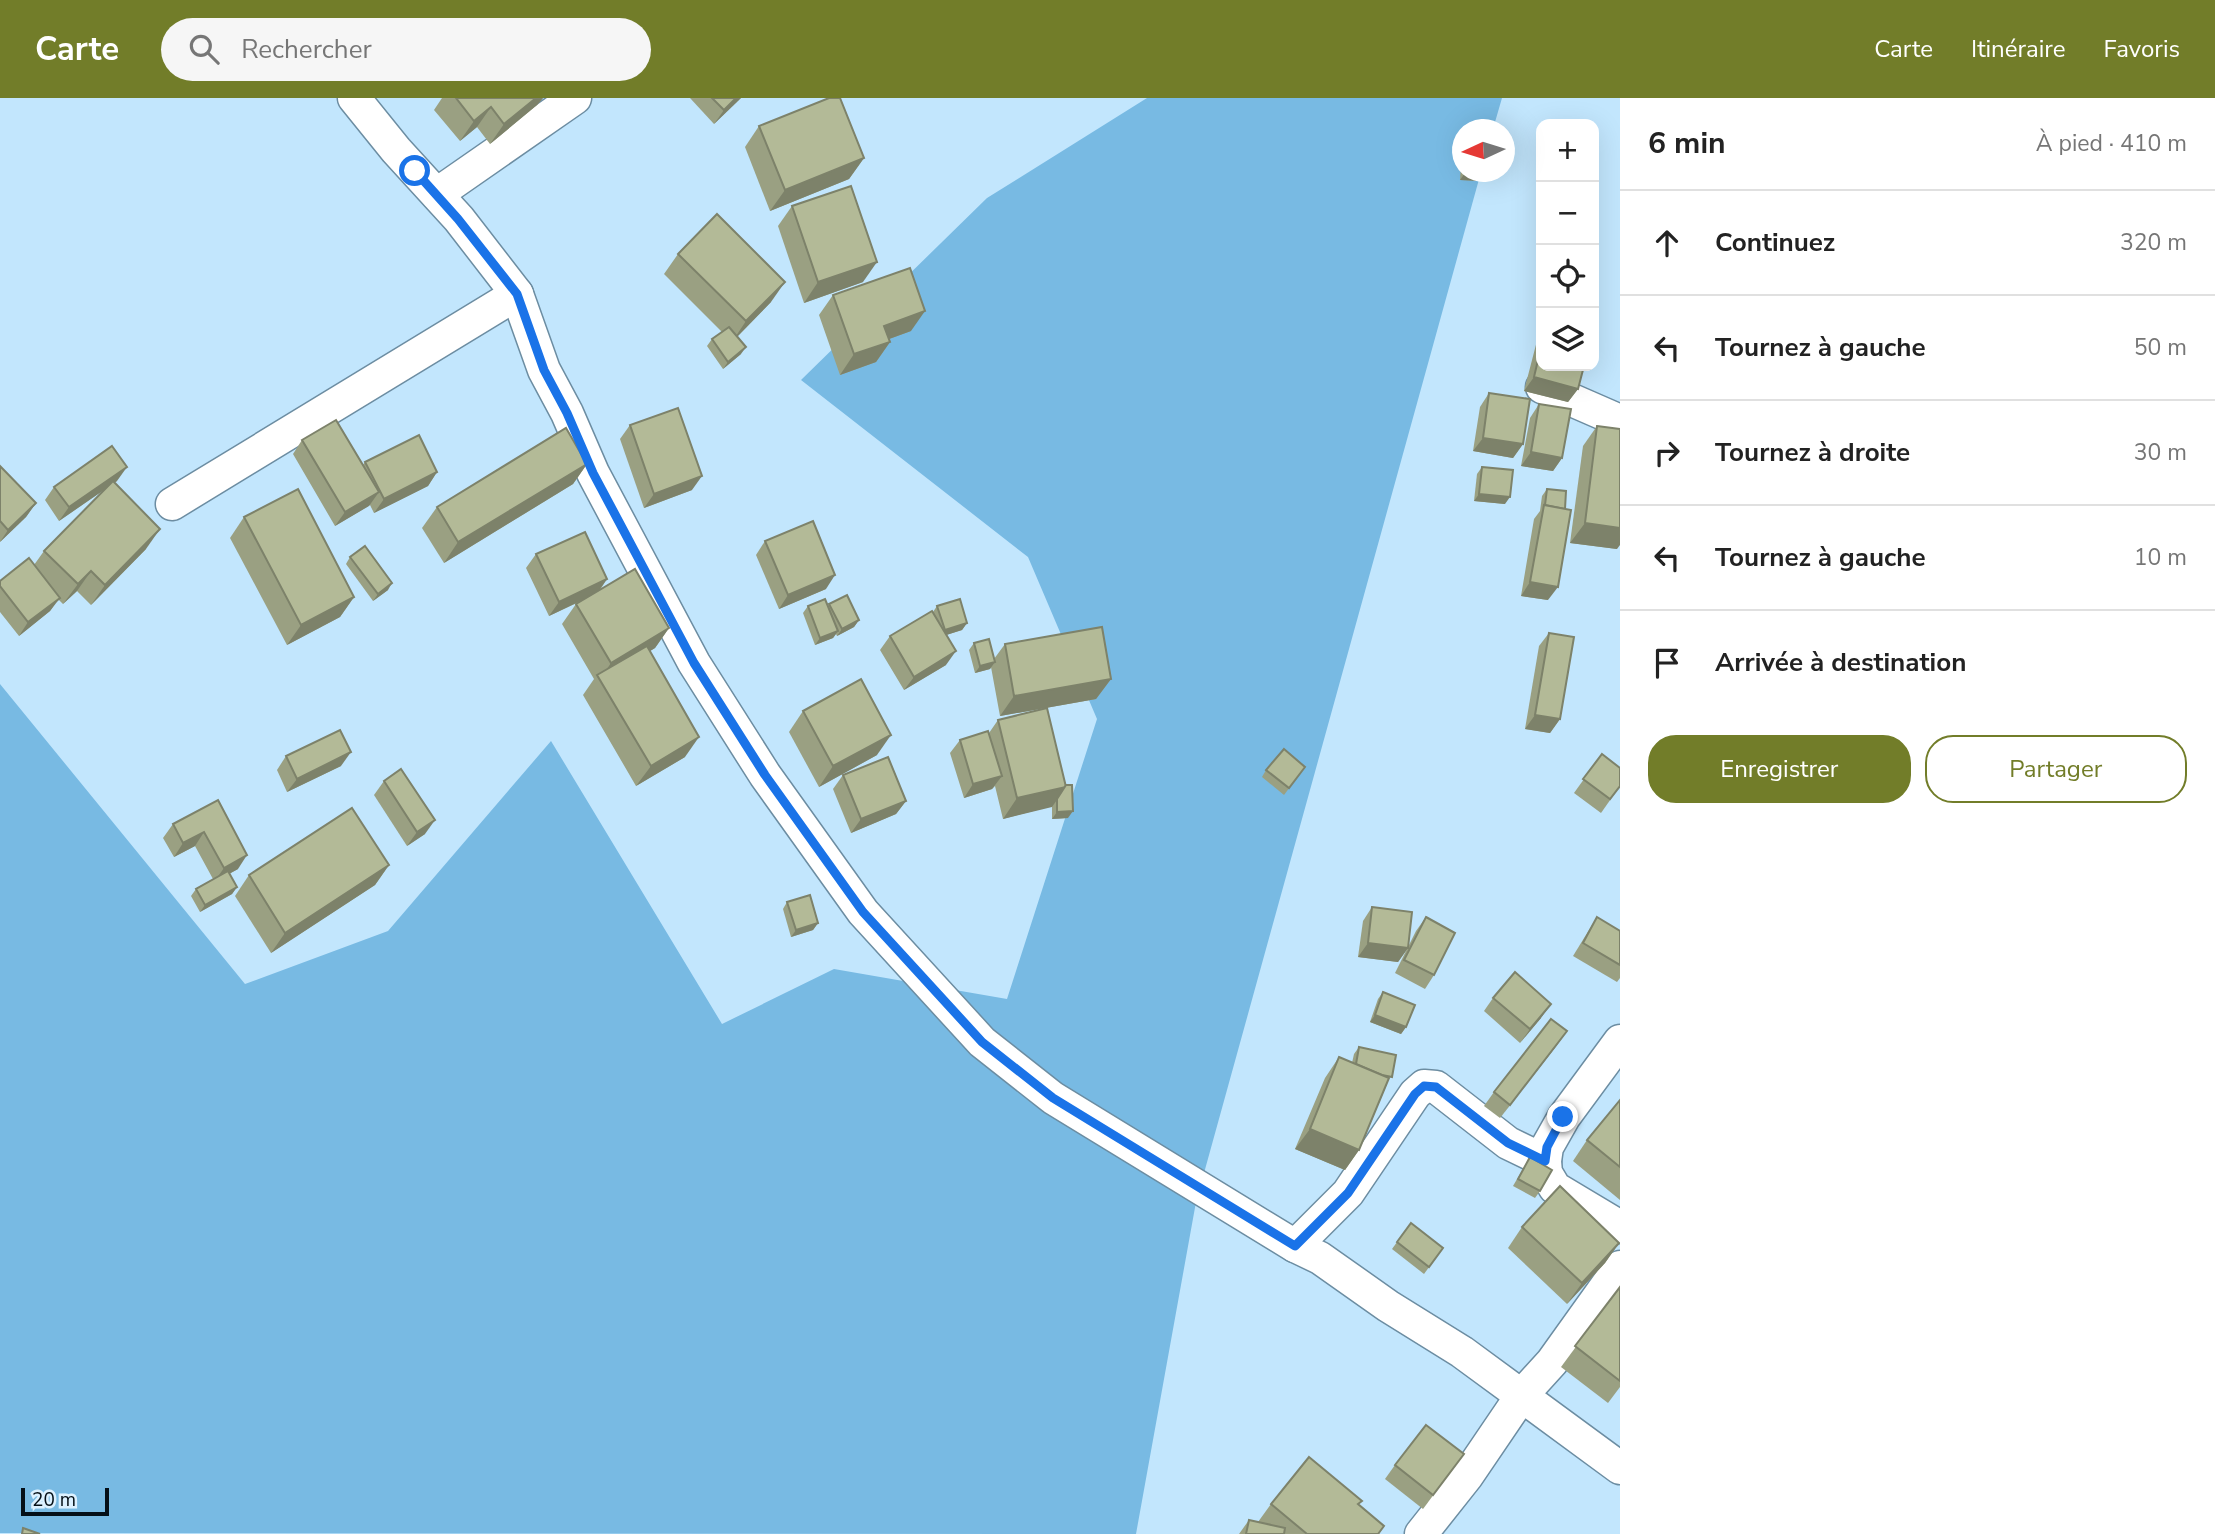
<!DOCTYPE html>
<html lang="fr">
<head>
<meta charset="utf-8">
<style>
  :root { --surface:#fff; --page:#f6f6f6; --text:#222; --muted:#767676; --line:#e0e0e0; --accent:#727d29 }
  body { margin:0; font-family:"Nunito Sans",sans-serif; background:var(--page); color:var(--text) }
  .controls { position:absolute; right:21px; top:21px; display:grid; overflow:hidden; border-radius:14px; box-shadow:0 7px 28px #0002 }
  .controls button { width:63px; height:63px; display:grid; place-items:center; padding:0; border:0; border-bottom:2px solid var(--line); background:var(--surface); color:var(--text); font:35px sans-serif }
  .compass { position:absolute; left:1452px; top:21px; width:63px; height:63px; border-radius:50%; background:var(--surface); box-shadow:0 7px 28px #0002; rotate:266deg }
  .scale { position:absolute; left:21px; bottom:18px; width:88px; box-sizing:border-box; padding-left:7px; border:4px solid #040f17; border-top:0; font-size:19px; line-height:24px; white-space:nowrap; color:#040f17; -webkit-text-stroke:5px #dcf1ff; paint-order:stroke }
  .stop { position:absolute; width:21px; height:21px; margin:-16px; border:5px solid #1a73e8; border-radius:50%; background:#fff }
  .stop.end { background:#1a73e8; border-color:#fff; box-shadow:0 2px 7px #0008 }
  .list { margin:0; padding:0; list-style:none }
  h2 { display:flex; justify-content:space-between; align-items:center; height:91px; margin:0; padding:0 28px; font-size:30px }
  h2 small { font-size:23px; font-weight:400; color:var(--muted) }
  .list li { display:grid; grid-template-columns:46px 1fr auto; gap:21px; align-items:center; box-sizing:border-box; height:105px; padding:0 28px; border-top:2px solid var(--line) }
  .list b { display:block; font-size:26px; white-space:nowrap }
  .list em { font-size:23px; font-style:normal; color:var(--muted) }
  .actions { display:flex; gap:14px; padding:21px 28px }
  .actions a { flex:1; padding:16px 0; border:2px solid var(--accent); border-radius:28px; text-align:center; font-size:24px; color:var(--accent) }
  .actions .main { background:var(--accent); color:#fff }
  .icon { flex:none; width:38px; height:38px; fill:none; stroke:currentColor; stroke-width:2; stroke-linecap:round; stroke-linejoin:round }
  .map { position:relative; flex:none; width:1620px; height:1436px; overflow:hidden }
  header { display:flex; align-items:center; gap:42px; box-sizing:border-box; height:98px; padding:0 35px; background:var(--accent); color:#fff }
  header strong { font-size:33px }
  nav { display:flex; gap:38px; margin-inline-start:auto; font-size:24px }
  .search { width:490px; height:63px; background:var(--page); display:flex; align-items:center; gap:18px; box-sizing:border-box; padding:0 24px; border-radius:38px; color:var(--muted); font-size:26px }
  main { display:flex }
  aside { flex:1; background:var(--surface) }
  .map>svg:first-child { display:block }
  .green { fill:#78bae3 }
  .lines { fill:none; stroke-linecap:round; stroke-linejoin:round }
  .minor-casing { stroke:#6c8da2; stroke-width:35 }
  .minor { stroke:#fff; stroke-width:32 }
  .wall { fill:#9aa082 }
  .shaded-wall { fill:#7d826a }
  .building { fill:#b3ba97; stroke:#7d826a; stroke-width:2 }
  .route { stroke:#1a73e8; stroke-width:9 }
</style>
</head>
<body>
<header>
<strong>Carte</strong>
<div class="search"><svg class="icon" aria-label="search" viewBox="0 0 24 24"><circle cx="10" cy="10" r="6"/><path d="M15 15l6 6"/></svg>Rechercher</div>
<nav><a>Carte</a><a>Itinéraire</a><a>Favoris</a></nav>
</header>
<main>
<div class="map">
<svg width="1620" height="1436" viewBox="0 0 1620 1436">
  <rect width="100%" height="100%" fill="#c2e6fd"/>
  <!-- green -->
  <polygon class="green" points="1147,0 1502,0 1493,31 1462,32 1462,74 1481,74 1196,1104 1136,1436 0,1435 0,586 245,886 388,833 551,643 722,926 834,871 1007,901 1097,621 1028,459 801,282 987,100"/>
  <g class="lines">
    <!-- minor casing -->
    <g class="minor-casing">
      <g id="minor">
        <polyline points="354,0 396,52 459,121 517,196 544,272 567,315 593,375 694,565 765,677 863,814 982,944 1053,1000 1295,1148"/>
        <polyline points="437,96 575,0"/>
        <polyline points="1542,289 1620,323"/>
        <polyline points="172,406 517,196"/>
        <polyline points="1620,943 1564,1019 1547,1049 1545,1063 1546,1075 1555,1090 1620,1129"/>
        <polyline points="1545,1063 1508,1045 1436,989 1424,988 1415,996 1348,1095 1295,1148 1320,1160 1388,1208 1462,1254 1620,1370"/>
        <polyline points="1421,1436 1467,1378 1522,1297 1552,1264 1620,1169"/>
      </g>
    </g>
    <!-- minor -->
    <use href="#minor" class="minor"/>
  </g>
  <!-- wall -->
  <g class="wall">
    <polygon points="442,0 543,0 537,7 490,46 477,29 460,43 434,12"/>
    <polygon points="690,0 741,0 714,26"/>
    <polygon points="759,28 864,60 849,81 770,113 745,49"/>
    <polygon points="1462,50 1462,74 1487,74 1482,83 1460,82"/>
    <polygon points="792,108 863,184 804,205 778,128"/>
    <polygon points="678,156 771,204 737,239 741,256 723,271 707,248 712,241 722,234 664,176"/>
    <polygon points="833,197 911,233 889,241 890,244 876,264 840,277 819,217"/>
    <polygon points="1541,231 1541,268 1578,291 1568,304 1524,293 1539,235"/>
    <polygon points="1489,295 1523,346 1513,360 1473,353 1480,309"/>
    <polygon points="1539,306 1562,360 1553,373 1521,368 1530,320"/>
    <polygon points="630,327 692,392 644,410 620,341"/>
    <polygon points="1597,328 1617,451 1570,445 1583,348"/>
    <polygon points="302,342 363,367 365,364 437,374 428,388 374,415 370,407 335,428 293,356"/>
    <polygon points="587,366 573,386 444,465 422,430 437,409"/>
    <polygon points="0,368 36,405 26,419 0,444"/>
    <polygon points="1482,369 1505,406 1474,403 1477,376"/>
    <polygon points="117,383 114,385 146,451 91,507 77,493 63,506 58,501 50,513 19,538 0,514 0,483 34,467 44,453 105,391 59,423 45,402 54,389"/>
    <polygon points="1547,391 1548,502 1521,498 1534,421 1540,413 1542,398"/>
    <polygon points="244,419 354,499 340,519 287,547 230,440"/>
    <polygon points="765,443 826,491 779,511 756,457"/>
    <polygon points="536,456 607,481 600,492 669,530 655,550 650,553 685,659 636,688 583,597 594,581 562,526 576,506 581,503 549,518 526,470"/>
    <polygon points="350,459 388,492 373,503 346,466"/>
    <polygon points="829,506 859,522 854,529 837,538 836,536 833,540 815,547 803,515 808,508 828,508"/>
    <polygon points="937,508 967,525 962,532 946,537 946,567 904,592 880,552 890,538 933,514"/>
    <polygon points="1549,535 1560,621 1550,635 1525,631 1539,548"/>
    <polygon points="974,545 994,561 1005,546 1111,581 1096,601 1000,618 991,569 990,571 975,575 969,552"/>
    <polygon points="1047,610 1068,720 1052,721 1052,708 1003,721 995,688 992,691 964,700 950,655 960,642 989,635 998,622"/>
    <polygon points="803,613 877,657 819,689 789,634"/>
    <polygon points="1602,656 1620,688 1601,715 1574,695"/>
    <polygon points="286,658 341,668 287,694 277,672"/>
    <polygon points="1305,669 1284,697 1262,679 1266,672"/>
    <polygon points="843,677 906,703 896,716 851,735 833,691"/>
    <polygon points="384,683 425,736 407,748 374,697"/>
    <polygon points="218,702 238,771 229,776 237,789 232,796 200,814 191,798 196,791 213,781 195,748 174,759 163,740 173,726"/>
    <polygon points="389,767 375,787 271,855 235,798 249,777"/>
    <polygon points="787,804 818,825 813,832 791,839 783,811"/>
    <polygon points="1372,809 1408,850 1398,864 1358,859 1363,823"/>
    <polygon points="1426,819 1434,877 1425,891 1395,875 1416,833"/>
    <polygon points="1597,819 1620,833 1620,880 1617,884 1573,858"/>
    <polygon points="1383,894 1406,929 1401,936 1370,924 1378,901"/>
    <polygon points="1493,900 1541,920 1520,945 1484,913"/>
    <polygon points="1557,947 1500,1020 1484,1008 1494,994"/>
    <polygon points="1359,949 1387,986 1359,1052 1345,1072 1295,1051 1325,980 1339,959 1352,965 1354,956"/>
    <polygon points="1620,1002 1620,1102 1573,1063 1587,1042"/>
    <polygon points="1530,1059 1540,1093 1535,1100 1513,1088"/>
    <polygon points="1411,1125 1443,1150 1424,1176 1392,1151"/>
    <polygon points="1522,1129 1619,1145 1605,1165 1567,1206 1508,1150"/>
    <polygon points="1620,1189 1620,1289 1608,1305 1561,1269"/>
    <polygon points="1464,1356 1423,1411 1385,1381 1395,1367"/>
    <polygon points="1271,1406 1359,1407 1384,1428 1379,1436 1239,1436 1249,1422 1258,1424"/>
  </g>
  <!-- shaded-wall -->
  <g class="shaded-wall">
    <polygon points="536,0 543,0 537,7 490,46 504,26"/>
    <polygon points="736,0 741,0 714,26 724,12"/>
    <polygon points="491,9 477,29 460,43 474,23"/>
    <polygon points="864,60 849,81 770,113 785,92"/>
    <polygon points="1465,75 1487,76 1482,83 1460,82"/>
    <polygon points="877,164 863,184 804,205 818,184"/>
    <polygon points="785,184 771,204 732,244 746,223"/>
    <polygon points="925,213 911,233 870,248 884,228"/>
    <polygon points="890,244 876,264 840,277 854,256"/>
    <polygon points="746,249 741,256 723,271 728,264"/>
    <polygon points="1534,279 1578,291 1568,304 1524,293"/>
    <polygon points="1483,340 1523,346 1513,360 1473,353"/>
    <polygon points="1531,354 1562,360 1553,373 1521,368"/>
    <polygon points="587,366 573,386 444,465 458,444"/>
    <polygon points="127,369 117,383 59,423 69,409"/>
    <polygon points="437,374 428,388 374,415 384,401"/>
    <polygon points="702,378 692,392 644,410 654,396"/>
    <polygon points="379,394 369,408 335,428 345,414"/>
    <polygon points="1479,396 1510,399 1505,406 1474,403"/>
    <polygon points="36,405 26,419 0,444 8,432"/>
    <polygon points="1585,425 1620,430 1620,447 1617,451 1570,445"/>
    <polygon points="160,431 146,451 91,507 105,487"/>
    <polygon points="91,473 77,493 63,506 78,486"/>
    <polygon points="835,477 826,491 779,511 788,497"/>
    <polygon points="607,481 597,495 549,518 559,504"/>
    <polygon points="1530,484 1558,489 1548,502 1521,498"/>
    <polygon points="392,485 388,492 373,503 378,496"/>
    <polygon points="354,499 340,519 287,547 301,527"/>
    <polygon points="60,500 50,513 19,538 28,524"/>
    <polygon points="859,522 854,529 837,538 842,531"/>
    <polygon points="967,525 962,532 940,539 945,532"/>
    <polygon points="669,530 655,550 601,583 600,581 611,565"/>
    <polygon points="838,533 833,540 815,547 820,540"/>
    <polygon points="956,553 946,567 904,592 914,579"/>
    <polygon points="995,564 990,571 975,575 980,568"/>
    <polygon points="1111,581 1096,601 1000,618 1014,598"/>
    <polygon points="1535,617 1560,621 1550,635 1525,631"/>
    <polygon points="891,637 877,657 819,689 833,668"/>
    <polygon points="699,639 685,659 636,688 651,668"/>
    <polygon points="351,654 341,668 287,694 297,681"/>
    <polygon points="1002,678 992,691 964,700 973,686"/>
    <polygon points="1066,689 1052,709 1003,721 1017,700"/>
    <polygon points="906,703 896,716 851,735 861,721"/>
    <polygon points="1073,713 1068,720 1052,721 1057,714"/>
    <polygon points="435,722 425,736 407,748 417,734"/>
    <polygon points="204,734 195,748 174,759 183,745"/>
    <polygon points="247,757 238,771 214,784 224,770"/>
    <polygon points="389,767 375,787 271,855 285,835"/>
    <polygon points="237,789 232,796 200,814 205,807"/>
    <polygon points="818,825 813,832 791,839 796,832"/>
    <polygon points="1368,845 1408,850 1398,864 1358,859"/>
    <polygon points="1551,906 1541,920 1520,945 1530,931"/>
    <polygon points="1375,917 1406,929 1401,936 1370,924"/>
    <polygon points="1567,933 1557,947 1500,1020 1510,1007"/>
    <polygon points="1310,1031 1359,1052 1345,1072 1295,1051"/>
    <polygon points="1619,1145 1605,1165 1567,1206 1582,1185"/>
  </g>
  <!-- building -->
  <g class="building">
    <polygon points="456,0 536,0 504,26 491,9 474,23"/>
    <polygon points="712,0 736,0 724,12"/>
    <polygon points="829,0 840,0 864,60 785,92 759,28"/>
    <polygon points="1465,74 1487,74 1487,76 1465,75"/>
    <polygon points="851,88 877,164 818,184 792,108"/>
    <polygon points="717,116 785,184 746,223 678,156"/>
    <polygon points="910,170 925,213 884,228 890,244 854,256 833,197"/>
    <polygon points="729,229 746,249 728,264 712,241"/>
    <polygon points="1541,249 1541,268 1584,268 1578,291 1534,279"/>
    <polygon points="1489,295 1530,301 1523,346 1483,340"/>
    <polygon points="1539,306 1571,311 1562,360 1531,354"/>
    <polygon points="678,310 702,378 654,396 630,327"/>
    <polygon points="336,322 379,394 345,414 302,342"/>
    <polygon points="1597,328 1620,331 1620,430 1585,425"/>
    <polygon points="566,330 587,366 458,444 437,409"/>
    <polygon points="419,337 437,374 384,401 365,364"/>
    <polygon points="112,348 127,369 69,409 54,389"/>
    <polygon points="0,368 36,405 8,432 0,423"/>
    <polygon points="1482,369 1513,372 1510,399 1479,396"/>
    <polygon points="113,383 160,431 105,487 91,473 78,486 44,453"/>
    <polygon points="298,391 354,499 301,527 244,419"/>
    <polygon points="1547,391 1566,393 1565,411 1545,407"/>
    <polygon points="1544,407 1571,412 1558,489 1530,484"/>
    <polygon points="813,423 835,477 788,497 765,443"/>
    <polygon points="585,434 607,481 559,504 536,456"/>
    <polygon points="365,448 392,485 378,496 350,459"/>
    <polygon points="29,460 60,500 28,524 0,488 0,483"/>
    <polygon points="635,471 669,530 611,565 576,506"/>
    <polygon points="847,497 859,522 842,531 829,506"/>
    <polygon points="825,501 838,533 820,540 808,508"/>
    <polygon points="960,501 967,525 945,532 937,508"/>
    <polygon points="932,513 956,553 914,579 890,538"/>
    <polygon points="1102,529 1111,581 1014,598 1005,546"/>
    <polygon points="1549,535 1574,539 1560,621 1535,617"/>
    <polygon points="989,541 995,564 980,568 974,545"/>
    <polygon points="647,548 699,639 651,668 597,577"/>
    <polygon points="861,581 891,637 833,668 803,613"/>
    <polygon points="1047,610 1066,689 1017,700 998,622"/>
    <polygon points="340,632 351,654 297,681 286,658"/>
    <polygon points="988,633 1002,678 973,686 960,642"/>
    <polygon points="1284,651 1305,669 1289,690 1266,672"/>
    <polygon points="1602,656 1620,670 1620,688 1610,701 1583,681"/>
    <polygon points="888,659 906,703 861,721 843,677"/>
    <polygon points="401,671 435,722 417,734 384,683"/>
    <polygon points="1066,687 1072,687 1073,713 1057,714 1057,701"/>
    <polygon points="218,702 247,757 224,770 204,734 183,745 173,726"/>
    <polygon points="352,710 389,767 285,835 249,777"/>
    <polygon points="228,773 237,789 205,807 196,791"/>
    <polygon points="810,797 818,825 796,832 787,804"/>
    <polygon points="1372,809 1412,814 1408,850 1368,845"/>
    <polygon points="1426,819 1455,835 1434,877 1404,862"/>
    <polygon points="1597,819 1620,833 1620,867 1583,845"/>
    <polygon points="1515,874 1551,906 1530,931 1493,900"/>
    <polygon points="1383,894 1415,907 1406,929 1375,917"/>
    <polygon points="1551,921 1567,933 1510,1007 1494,994"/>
    <polygon points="1359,949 1396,957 1392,979 1382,977 1356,966"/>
    <polygon points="1339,959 1389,980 1359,1052 1310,1031"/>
    <polygon points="1620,1002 1620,1069 1587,1042"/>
    <polygon points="1530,1059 1552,1072 1540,1093 1518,1081"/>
    <polygon points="1560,1088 1619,1145 1582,1185 1522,1129"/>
    <polygon points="1411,1125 1443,1150 1429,1169 1397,1144"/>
    <polygon points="1620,1189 1620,1283 1575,1248"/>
    <polygon points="1426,1327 1464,1356 1433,1397 1395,1367"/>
    <polygon points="1309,1359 1362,1403 1358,1406 1384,1428 1378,1436 1307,1436 1271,1406"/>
    <polygon points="1249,1422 1285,1430 1284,1436 1246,1436"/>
    <polygon points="23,1430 40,1436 22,1436"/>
  </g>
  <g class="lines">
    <!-- route -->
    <polyline class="route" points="415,73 458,121 517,196 544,272 567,315 593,375 694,565 765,677 863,814 982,944 1053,1000 1295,1148 1348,1095 1415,996 1424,988 1436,989 1508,1045 1545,1063 1547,1049 1563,1019"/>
  </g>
</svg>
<div class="controls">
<button>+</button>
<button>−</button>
<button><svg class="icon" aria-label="locate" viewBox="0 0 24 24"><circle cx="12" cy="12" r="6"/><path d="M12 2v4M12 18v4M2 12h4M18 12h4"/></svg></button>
<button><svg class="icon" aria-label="layers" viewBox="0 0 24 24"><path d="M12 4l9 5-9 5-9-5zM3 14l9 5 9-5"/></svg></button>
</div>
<svg class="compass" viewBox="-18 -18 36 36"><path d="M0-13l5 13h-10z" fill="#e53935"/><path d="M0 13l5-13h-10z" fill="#767676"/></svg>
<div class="scale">20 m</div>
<div class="stop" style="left:415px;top:73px"></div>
<div class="stop end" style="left:1563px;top:1019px"></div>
</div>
<aside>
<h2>6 min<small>À pied · 410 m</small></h2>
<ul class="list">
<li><svg class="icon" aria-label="ahead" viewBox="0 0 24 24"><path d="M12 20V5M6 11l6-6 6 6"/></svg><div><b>Continuez</b></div><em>320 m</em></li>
<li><svg class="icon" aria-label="left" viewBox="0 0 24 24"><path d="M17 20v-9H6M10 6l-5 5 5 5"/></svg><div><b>Tournez à gauche</b></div><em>50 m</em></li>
<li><svg class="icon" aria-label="right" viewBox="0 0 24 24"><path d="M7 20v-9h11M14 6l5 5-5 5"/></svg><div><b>Tournez à droite</b></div><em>30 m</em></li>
<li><svg class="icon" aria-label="left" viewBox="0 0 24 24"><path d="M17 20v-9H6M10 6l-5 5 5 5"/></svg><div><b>Tournez à gauche</b></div><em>10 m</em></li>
<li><svg class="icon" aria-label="arrive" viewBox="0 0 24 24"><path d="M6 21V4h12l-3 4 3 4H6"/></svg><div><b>Arrivée à destination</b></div></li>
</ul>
<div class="actions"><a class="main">Enregistrer</a><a>Partager</a></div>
</aside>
</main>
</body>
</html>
